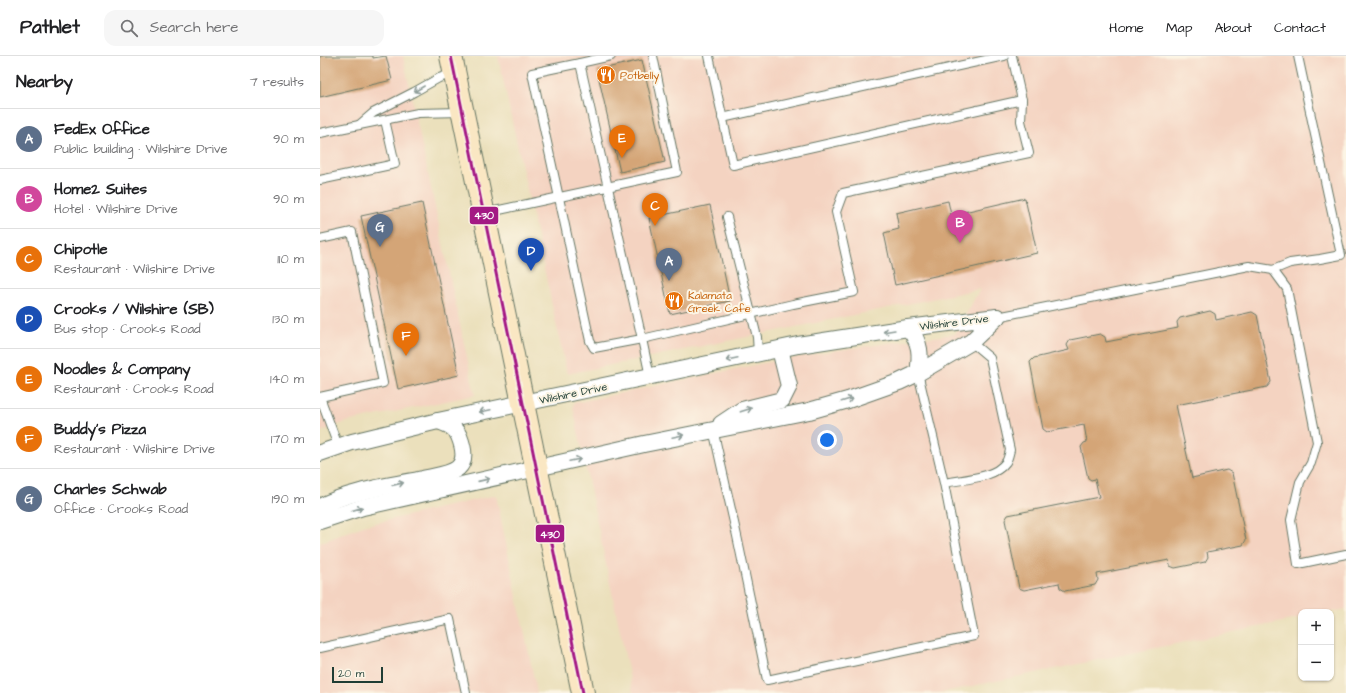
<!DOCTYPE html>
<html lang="en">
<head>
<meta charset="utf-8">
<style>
  :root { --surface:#fff; --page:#f6f6f6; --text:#202124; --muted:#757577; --line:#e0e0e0; --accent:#d1495b }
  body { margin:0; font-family:"Architects Daughter",sans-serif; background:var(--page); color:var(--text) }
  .controls { position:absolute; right:12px; bottom:12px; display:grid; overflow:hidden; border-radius:8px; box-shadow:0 1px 3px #0004 }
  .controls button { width:36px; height:36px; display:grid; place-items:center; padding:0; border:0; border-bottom:1px solid var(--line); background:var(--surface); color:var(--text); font:20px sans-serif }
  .scale { position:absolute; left:12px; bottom:10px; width:51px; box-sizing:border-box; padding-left:4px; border:2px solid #1f3d34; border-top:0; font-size:11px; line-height:14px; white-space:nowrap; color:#1f3d34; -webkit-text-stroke:3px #fcf5e5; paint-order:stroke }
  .you { position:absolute; left:507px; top:384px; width:14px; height:14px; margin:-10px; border:3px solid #fff; border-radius:50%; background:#1a73e8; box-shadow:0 0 0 6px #1a73e833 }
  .badge { display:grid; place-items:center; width:26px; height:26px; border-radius:50%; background:var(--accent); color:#fff; font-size:13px; font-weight:700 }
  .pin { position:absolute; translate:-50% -33px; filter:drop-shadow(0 1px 2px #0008) }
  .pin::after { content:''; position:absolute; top:21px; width:14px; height:12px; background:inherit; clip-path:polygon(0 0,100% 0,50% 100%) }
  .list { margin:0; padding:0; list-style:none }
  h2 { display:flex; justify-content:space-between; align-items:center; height:52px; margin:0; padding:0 16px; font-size:17px }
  h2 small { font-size:13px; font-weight:400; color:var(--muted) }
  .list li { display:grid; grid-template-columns:26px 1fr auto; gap:12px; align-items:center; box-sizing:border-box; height:60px; padding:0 16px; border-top:1px solid var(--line) }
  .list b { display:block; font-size:15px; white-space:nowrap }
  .list p { margin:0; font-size:13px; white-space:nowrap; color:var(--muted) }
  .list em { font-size:13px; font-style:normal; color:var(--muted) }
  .icon { flex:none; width:22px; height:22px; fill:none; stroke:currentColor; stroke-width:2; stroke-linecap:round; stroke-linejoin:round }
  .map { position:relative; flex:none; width:1026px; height:637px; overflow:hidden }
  header { display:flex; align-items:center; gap:24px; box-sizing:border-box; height:56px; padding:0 20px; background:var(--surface); border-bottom:1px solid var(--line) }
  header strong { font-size:19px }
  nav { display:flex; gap:22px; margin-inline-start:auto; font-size:14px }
  .search { width:280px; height:36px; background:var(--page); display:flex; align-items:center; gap:10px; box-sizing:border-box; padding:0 14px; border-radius:12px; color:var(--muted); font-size:15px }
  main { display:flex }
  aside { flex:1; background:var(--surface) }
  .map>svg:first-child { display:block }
  .built { fill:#f4d3c1 }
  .building { fill:#d4a577 }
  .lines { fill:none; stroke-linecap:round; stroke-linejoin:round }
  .lane-casing { stroke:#667664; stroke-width:10 }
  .street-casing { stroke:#667664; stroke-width:18 }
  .secondary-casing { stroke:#667664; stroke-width:24 }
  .lane { stroke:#fff; stroke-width:8 }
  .street { stroke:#fff; stroke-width:16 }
  .secondary { stroke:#fae7c3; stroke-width:22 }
  .bus-1-casing { stroke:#fcf5e5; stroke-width:6 }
  .bus-1 { stroke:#a31984; stroke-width:3 }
  .oneway { stroke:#8f9e9a }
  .labels { text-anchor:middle; stroke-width:4; stroke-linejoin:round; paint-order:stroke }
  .food-label { font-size:11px; fill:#c56008; stroke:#fcf5e5; text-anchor:start }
  .street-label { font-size:11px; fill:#1f3d34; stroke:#fcf5e5 }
  .line-badge { stroke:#fcf5e5; stroke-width:1.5 }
  .badge-label { font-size:11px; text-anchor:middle; font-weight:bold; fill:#fff }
</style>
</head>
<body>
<header>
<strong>Pathlet</strong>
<div class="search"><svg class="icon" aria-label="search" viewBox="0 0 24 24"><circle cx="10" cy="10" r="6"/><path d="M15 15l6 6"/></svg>Search here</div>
<nav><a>Home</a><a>Map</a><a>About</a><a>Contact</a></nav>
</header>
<main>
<aside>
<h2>Nearby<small>7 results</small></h2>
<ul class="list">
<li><span class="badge" style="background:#5c6f8a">A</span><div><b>FedEx Office</b><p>Public building · Wilshire Drive</p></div><em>90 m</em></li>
<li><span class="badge" style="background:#d1479c">B</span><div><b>Home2 Suites</b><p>Hotel · Wilshire Drive</p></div><em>90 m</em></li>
<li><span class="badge" style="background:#e8710a">C</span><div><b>Chipotle</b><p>Restaurant · Wilshire Drive</p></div><em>110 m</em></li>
<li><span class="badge" style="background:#1a4fb4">D</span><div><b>Crooks / Wilshire (SB)</b><p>Bus stop · Crooks Road</p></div><em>130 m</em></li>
<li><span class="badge" style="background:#e8710a">E</span><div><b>Noodles &amp; Company</b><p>Restaurant · Crooks Road</p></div><em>140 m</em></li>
<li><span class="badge" style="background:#e8710a">F</span><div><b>Buddy's Pizza</b><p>Restaurant · Wilshire Drive</p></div><em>170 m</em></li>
<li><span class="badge" style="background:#5c6f8a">G</span><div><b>Charles Schwab</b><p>Office · Crooks Road</p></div><em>190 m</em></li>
</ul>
</aside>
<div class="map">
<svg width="1026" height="637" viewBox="0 0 1026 637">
  <rect width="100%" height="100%" fill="#fcf5e5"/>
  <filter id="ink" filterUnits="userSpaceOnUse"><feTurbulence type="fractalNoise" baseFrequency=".025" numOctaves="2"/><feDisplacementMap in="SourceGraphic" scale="8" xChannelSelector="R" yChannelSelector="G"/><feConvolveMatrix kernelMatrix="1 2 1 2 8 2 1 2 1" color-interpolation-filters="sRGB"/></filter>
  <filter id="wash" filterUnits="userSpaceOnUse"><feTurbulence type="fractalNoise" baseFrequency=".012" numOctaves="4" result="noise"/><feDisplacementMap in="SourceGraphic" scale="16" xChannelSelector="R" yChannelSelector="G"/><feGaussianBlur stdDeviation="0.9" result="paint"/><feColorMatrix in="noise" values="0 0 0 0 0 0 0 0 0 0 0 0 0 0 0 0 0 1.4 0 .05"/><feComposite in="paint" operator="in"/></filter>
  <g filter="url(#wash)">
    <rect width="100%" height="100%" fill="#ebe0bc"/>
    <!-- built -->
    <g class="built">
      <polygon points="0,0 83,0 155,339 26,366 0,376"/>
      <polygon points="178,0 1026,0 1026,553 1011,556 981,556 981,562 619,637 313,637 253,351 254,347 439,308 511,295 635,278 660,233 247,318"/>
      <polygon points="176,439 217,637 0,637 0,487 43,470"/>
    </g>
    <g id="blocks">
      <!-- building -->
      <g class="building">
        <polygon points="0,0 53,0 53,2 66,0 72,24 0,41"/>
        <polygon points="322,4 345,106 300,116 277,14"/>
        <polygon points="705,142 717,197 575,229 564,177 579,173 576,157 628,145 631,159"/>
        <polygon points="102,147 139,319 78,333 41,160"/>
        <polygon points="390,149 410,245 350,258 329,162"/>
        <polygon points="890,255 895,258 896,264 932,256 937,259 951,326 947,331 856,349 872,422 907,414 912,417 926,484 923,489 887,496 888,501 885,506 855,512 850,510 849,504 777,518 778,524 775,529 745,535 740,532 739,527 704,534 699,532 685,464 688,459 779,441 775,423 771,424 768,422 761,391 764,387 767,386 764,369 727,376 723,373 710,306 714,302 749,294 747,289 750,284 780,278 785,281 786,286 858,272 857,266 860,262"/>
      </g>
    </g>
  </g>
  <g filter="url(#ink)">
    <use href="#blocks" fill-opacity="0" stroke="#667664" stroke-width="1"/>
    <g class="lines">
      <!-- lane casing -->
      <g class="lane-casing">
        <g id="lane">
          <polyline points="389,0 413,109 702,44 692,0"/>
          <polygon points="260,7 322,283 274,292 270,285 212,17"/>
          <polyline points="260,7 291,0"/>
          <polyline points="402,62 684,0"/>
          <polyline points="39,69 53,57 94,36 119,22 134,17"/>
          <polyline points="0,77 98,57 142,56"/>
          <polyline points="0,124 75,108 65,64"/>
          <polyline points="165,157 357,116 333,0"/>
          <polyline points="407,161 437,281 438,298"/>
          <polyline points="0,183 32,176 63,327 0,341"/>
          <polyline points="953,214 970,207 1000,203 1021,199 978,0"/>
          <polyline points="677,261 929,210 953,214 967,233 997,386 991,407 980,426 971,464 978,508 1026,498"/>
          <path d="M 598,317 L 624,427 C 643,423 674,423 686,406 C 688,403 689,398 690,394 L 670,302 L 651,286"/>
          <polyline points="330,321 322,283 473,248 534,236 516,156 523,137 709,97 701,65 702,44"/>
          <polyline points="0,341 18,390"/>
          <polyline points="393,373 417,480 447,624 654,580 624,427"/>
          <polyline points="0,592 130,563 146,637"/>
        </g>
      </g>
      <!-- street casing -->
      <g class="street-casing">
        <g id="street">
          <path d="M 588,272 C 601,286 601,299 598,317"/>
          <polyline points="401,368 422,354 462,344 469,330 460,293"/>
          <polyline points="0,397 32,386 118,365 478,289 588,272 677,261"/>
          <path d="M 0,451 C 25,436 74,429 103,423 C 114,420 129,419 138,412 C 147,404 143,390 139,380 C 135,371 127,368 118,365"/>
          <polyline points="0,465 43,451 324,388 489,355 528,344 579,326 598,317 651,286 677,261"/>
        </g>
      </g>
      <!-- secondary casing -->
      <g class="secondary-casing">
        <polyline id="secondary" points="131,0 263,637"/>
      </g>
      <!-- lane -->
      <use href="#lane" class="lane"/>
      <!-- street -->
      <use href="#street" class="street"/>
      <!-- secondary -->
      <use href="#secondary" class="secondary"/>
      <!-- bus-1 casing -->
      <g class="bus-1-casing">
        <polyline id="bus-1" points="131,0 263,637"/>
      </g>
      <!-- bus-1 -->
      <use href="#bus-1" class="bus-1"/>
    </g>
    <!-- one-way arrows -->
    <defs><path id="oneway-shaft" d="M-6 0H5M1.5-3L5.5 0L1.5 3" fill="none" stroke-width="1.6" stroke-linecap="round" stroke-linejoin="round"/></defs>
    <g class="oneway">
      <use href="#oneway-shaft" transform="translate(99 33) rotate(150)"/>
      <use href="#oneway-shaft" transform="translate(569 275) rotate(171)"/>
      <use href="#oneway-shaft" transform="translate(412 303) rotate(168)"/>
      <use href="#oneway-shaft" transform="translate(527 344) rotate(-17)"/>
      <use href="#oneway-shaft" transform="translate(426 354) rotate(-18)"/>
      <use href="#oneway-shaft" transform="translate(165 355) rotate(168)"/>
      <use href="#oneway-shaft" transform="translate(358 380) rotate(-12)"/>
      <use href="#oneway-shaft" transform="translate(255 404) rotate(-12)"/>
      <use href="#oneway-shaft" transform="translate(164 424) rotate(-13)"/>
      <use href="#oneway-shaft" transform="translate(78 428) rotate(-13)"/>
      <use href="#oneway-shaft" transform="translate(37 453) rotate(-16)"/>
    </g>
  </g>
  <!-- icons -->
  <defs>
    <g id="restaurant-disc" transform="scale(1)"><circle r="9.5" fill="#e8710a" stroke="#fcf5e5"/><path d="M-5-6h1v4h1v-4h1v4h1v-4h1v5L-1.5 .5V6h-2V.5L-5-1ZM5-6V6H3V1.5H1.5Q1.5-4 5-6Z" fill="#fff"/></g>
  </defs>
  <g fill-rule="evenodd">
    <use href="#restaurant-disc" x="286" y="19"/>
    <use href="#restaurant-disc" x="354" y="245"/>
  </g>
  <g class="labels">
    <!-- food labels -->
    <g class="food-label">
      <text x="300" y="23">Potbelly</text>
      <text x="368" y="243">Kalamata<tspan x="368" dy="13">Greek Cafe</tspan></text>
    </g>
    <!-- street labels -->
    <g class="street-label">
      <text transform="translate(634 266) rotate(-7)" y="4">Wilshire Drive</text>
      <text transform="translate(253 337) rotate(-12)" y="4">Wilshire Drive</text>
    </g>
  </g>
  <g class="line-badge">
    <rect x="149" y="150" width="30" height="19" rx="4" fill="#a31984"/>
    <rect x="215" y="468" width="30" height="19" rx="4" fill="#a31984"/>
  </g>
  <g class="badge-label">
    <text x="164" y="163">430</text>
    <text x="230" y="482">430</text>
  </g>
</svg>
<div class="controls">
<button>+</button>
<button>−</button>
</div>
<div class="scale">20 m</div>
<div class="you"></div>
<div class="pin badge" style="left:349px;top:225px;background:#5c6f8a">A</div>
<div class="pin badge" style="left:640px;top:187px;background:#d1479c">B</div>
<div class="pin badge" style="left:335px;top:170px;background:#e8710a">C</div>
<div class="pin badge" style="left:211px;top:215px;background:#1a4fb4">D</div>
<div class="pin badge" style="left:302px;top:102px;background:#e8710a">E</div>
<div class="pin badge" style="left:86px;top:300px;background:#e8710a">F</div>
<div class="pin badge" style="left:60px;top:191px;background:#5c6f8a">G</div>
</div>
</main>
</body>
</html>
